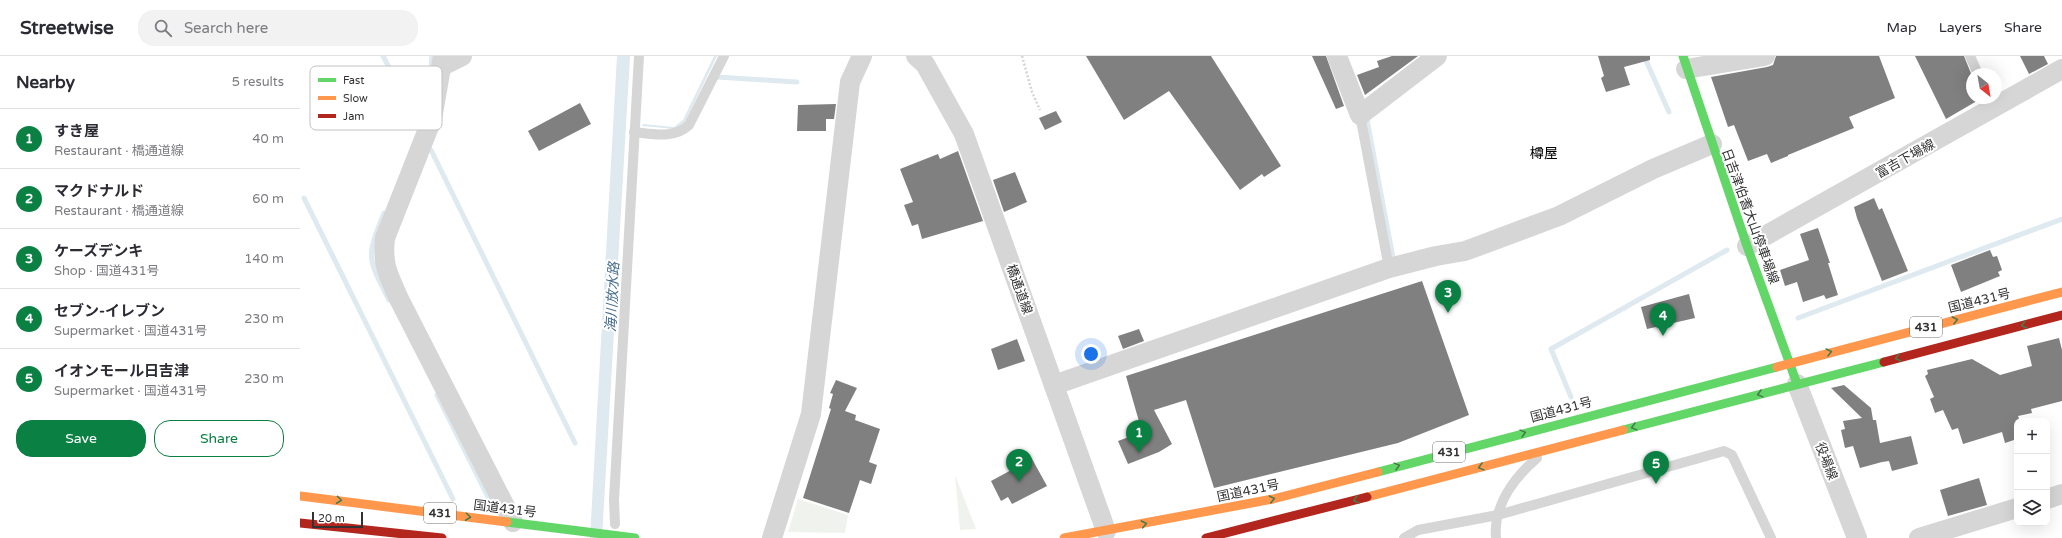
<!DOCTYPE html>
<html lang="en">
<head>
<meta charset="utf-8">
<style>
  :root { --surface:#fff; --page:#f2f2f3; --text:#2b2b33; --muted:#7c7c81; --line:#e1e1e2; --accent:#0b8043 }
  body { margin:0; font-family:"Varela Round","Noto Sans JP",sans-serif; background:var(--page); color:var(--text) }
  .controls { position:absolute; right:12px; bottom:12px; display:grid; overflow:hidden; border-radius:8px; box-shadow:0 4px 16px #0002 }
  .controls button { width:36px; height:36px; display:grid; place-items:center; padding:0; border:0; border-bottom:1px solid var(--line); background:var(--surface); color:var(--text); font:20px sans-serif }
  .compass { position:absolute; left:1666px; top:12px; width:36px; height:36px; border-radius:50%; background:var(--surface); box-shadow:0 4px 16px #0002; rotate:149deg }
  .scale { position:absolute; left:12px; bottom:10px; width:51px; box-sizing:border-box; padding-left:4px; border:2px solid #323232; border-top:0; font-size:11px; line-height:14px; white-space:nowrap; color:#323232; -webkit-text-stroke:3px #fff; paint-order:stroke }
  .you { position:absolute; left:791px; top:298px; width:14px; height:14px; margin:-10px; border:3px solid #fff; border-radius:50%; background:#1a73e8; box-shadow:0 0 0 6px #1a73e833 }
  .badge { display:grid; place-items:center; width:26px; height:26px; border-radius:50%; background:var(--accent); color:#fff; font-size:13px; font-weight:700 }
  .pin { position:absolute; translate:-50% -33px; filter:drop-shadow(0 1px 2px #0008) }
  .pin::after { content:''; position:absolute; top:21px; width:14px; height:12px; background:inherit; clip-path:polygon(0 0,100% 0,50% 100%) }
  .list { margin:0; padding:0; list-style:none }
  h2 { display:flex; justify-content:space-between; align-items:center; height:52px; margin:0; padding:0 16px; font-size:17px }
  h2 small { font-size:13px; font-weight:400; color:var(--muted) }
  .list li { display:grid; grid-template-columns:26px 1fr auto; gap:12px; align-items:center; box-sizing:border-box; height:60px; padding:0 16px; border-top:1px solid var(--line) }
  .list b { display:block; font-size:15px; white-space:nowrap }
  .list p { margin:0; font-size:13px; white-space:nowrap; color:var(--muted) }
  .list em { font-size:13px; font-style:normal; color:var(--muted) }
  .actions { display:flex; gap:8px; padding:12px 16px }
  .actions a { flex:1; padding:9px 0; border:1px solid var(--accent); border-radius:16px; text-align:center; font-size:14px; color:var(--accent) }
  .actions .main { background:var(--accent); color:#fff }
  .icon { flex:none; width:22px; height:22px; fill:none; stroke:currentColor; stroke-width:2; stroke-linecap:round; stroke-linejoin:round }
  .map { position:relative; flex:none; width:1762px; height:482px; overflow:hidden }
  header { display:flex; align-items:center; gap:24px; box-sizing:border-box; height:56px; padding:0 20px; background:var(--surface); border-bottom:1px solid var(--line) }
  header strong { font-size:19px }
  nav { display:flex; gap:22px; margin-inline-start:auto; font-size:14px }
  .search { width:280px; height:36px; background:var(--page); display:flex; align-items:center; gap:10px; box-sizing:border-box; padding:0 14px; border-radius:16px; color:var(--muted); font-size:15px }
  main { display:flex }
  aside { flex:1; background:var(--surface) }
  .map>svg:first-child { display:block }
  .green { fill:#f0f3ed }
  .water { fill:#dee9f0 }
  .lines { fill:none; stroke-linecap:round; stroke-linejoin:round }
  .stream { stroke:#dee9f0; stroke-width:5 }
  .building { fill:#808080 }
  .path { stroke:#d4d4d4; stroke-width:2.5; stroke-dasharray:2 2; stroke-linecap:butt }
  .lane { stroke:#d6d6d6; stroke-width:10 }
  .street { stroke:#d6d6d6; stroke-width:20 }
  .fast { stroke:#63d668; stroke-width:9 }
  .slow { stroke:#ff974d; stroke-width:9 }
  .jam { stroke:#b3261e; stroke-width:9 }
  .oneway { stroke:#487c4a }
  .labels { text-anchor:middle; stroke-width:4; stroke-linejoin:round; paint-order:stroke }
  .shield { fill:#fff; stroke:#707070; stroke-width:1 }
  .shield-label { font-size:12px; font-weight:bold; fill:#323232 }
  .street-label { font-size:13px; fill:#323232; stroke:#fff }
  .neighbourhood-label { font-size:14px; fill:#000; stroke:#fff }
  .water-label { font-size:14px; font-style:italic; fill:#466d8d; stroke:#fff }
  .key { fill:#fff; stroke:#c2c2c2; stroke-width:1 }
  .key-label { font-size:11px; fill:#323232 }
</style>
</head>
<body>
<header>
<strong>Streetwise</strong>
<div class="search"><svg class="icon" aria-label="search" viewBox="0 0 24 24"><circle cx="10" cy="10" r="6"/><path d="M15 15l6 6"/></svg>Search here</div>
<nav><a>Map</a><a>Layers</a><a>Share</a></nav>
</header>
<main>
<aside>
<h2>Nearby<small>5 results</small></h2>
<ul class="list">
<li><span class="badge">1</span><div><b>すき屋</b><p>Restaurant · 橋通道線</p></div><em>40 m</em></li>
<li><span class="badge">2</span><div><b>マクドナルド</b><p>Restaurant · 橋通道線</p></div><em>60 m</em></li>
<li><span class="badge">3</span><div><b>ケーズデンキ</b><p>Shop · 国道431号</p></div><em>140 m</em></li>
<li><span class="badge">4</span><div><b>セブン-イレブン</b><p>Supermarket · 国道431号</p></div><em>230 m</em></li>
<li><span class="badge">5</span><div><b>イオンモール日吉津</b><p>Supermarket · 国道431号</p></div><em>230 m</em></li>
</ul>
<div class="actions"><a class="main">Save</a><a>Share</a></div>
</aside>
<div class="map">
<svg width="1762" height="482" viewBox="0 0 1762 482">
  <rect width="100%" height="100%" fill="#fff"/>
  <!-- green -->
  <g class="green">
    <polygon points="655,419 676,473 660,474"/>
    <polygon points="498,443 548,459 545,477 488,476"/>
  </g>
  <!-- water -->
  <g class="water">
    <polygon points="317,0 330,0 302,482 290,482"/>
    <polygon points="414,0 417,0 385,66 374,73 342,70 343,68 374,71 383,64"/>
    <polygon points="1045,0 1069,61 1096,204 1092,206"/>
  </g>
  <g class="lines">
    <!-- stream -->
    <g class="stream">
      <polyline points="83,0 120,70"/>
      <polyline points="1344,0 1369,56"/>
      <polyline points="131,13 132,0"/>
      <polyline points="417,21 497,26"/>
      <polyline points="131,94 275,387"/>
      <polyline points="4,142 153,443"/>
      <path d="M 84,157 C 66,202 67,201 89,244"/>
      <polyline points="1498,262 1762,163"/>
      <polyline points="137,339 191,447"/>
      <polyline points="1271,341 1251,293 1427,194"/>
    </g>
  </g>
  <!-- building -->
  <g class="building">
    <polygon points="786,0 911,0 981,110 964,121 962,118 940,134 869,35 824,64"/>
    <polygon points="1012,0 1026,0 1044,50 1036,53"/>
    <polygon points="1092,0 1118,0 1065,39 1057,19 1079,11 1077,5"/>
    <polygon points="1298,0 1350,0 1350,4 1324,11 1330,29 1306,36 1301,22 1304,20"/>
    <polygon points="1476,0 1579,0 1595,42 1549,61 1554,72 1488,99 1488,100 1471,107 1467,98 1448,105 1434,69 1428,71 1411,21 1467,11 1473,9"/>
    <polygon points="1615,0 1664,0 1672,20 1672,42 1682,42 1646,63"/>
    <polygon points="1720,0 1744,0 1748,8 1729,18"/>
    <polygon points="280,47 291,68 239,95 228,75"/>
    <polygon points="536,48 534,63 526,63 526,75 497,75 498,49"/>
    <polygon points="756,55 762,66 745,74 739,62"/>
    <polygon points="658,95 683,165 622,183 618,168 612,170 604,149 613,146 600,113 638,98 640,103"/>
    <polygon points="715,116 727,146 704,156 693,124"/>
    <polygon points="1574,142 1579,154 1582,152 1608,215 1582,225 1557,162 1554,151"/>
    <polygon points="1518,172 1530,207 1528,207 1538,239 1526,243 1524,239 1503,246 1497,226 1485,230 1480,214 1509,204 1500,178"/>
    <polygon points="1690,194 1693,201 1697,200 1702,214 1698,216 1700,220 1661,236 1651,209"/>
    <polygon points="1122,225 1169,359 1098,387 914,432 886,344 854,354 872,388 859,396 828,408 818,385 842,376 826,320"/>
    <polygon points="1389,238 1395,262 1347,273 1341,251"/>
    <polygon points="839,273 844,285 823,293 818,280"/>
    <polygon points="1759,282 1762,294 1762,345 1731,353 1732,357 1718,360 1720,365 1717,365 1717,383 1705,387 1702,376 1663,388 1658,372 1652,374 1643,354 1635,357 1630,343 1634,341 1625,320 1628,318 1627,314 1672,303 1700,319 1732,310 1727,290"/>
    <polygon points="717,283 725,305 698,314 691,293"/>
    <polygon points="536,324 557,332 545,355 556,359 555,364 580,373 569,406 577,409 571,428 560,424 549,457 503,442 531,353 529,352 533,338 530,337"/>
    <polygon points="1544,329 1571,352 1573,364 1576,364 1580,387 1611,380 1618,408 1592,415 1589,405 1582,406 1560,412 1553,390 1545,392 1541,374 1545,373 1543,365 1562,362 1531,332"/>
    <polygon points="731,401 747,430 712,448 708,441 701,445 691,425 715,412 714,409"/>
    <polygon points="1679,422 1687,449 1648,460 1640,434"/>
  </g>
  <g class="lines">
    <!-- path -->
    <polyline class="path" points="722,0 732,36 740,54"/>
    <!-- lane -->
    <g class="lane">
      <polyline points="1670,0 1678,18"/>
      <polyline points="1060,59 1089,212"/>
      <path d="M 334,76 C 354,78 374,83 389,69 L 424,0"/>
      <polyline points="315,468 314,444 339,0"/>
      <polyline points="1104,482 1118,474 1198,459 1424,395 1432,399 1471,482"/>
      <path d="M 1196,482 C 1193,450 1214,422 1237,402"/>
    </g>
    <!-- street -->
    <g class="street">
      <path d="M 143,0 L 132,63 L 85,182 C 82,209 88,218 99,243 L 213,466"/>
      <polyline points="616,0 625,8 664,78 806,475"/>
      <polyline points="1037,0 1060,59 1137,0"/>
      <polyline points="142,10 162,0"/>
      <polyline points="1386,13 1465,0"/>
      <polyline points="1447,190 1762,13"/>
      <polyline points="1497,328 1557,482"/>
      <polyline points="754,329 1089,212 1136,200 1165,195 1259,160 1353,113 1412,88"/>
      <polyline points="1747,443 1762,438"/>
      <polyline points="472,482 511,358 550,26 562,0"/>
      <polyline points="1619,482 1717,452"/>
    </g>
    <!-- fast -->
    <g class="fast">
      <polyline points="1383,0 1447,190 1496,325"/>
      <polyline points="1323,374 1584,306"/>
      <polyline points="1078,416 1477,311"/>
      <polyline points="207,466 335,482"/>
    </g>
    <!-- slow -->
    <g class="slow">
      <polyline points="1477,311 1762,236"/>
      <polyline points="0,440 207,466"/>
      <polyline points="1067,441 1323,374"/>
      <polyline points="764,482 973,443 1078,416"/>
    </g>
    <!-- jam -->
    <g class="jam">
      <polyline points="1584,306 1762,259"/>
      <polyline points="0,467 142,482"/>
      <polyline points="906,482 1067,441"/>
    </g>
  </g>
  <!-- one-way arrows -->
  <defs><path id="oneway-chevron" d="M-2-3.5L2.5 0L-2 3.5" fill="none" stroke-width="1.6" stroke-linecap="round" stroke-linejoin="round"/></defs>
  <g class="oneway">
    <use href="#oneway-chevron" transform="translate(1655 264) rotate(-14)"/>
    <use href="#oneway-chevron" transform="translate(1724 269) rotate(165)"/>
    <use href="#oneway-chevron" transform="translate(1529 296) rotate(-14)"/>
    <use href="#oneway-chevron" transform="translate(1598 302) rotate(165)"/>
    <use href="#oneway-chevron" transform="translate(1460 338) rotate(165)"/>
    <use href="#oneway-chevron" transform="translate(1334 371) rotate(165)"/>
    <use href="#oneway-chevron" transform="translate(1223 377) rotate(-15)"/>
    <use href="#oneway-chevron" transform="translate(1097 410) rotate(-15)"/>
    <use href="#oneway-chevron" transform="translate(1181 411) rotate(165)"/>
    <use href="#oneway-chevron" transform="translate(972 443) rotate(-13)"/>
    <use href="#oneway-chevron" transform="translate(39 444) rotate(7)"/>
    <use href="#oneway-chevron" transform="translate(1056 444) rotate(165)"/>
    <use href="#oneway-chevron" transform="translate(168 461) rotate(7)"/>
    <use href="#oneway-chevron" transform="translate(844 468) rotate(-11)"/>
  </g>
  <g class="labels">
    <!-- shield labels -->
    <g class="shield">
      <rect x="1610" y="261" width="32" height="20" rx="3"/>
      <rect x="1133" y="386" width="32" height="20" rx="3"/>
      <rect x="124" y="447" width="32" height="20" rx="3"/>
    </g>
    <g class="shield-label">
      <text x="1626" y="275">431</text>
      <text x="1149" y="400">431</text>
      <text x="140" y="461">431</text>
    </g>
    <!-- street labels -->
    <g class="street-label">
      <text transform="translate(1605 102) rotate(-29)" y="5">富吉下場線</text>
      <text transform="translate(1451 160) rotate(70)" y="5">日吉津伯耆大山停車場線</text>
      <text transform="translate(720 233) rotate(70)" y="5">橋通道線</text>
      <text transform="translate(1679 244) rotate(-14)" y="5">国道431号</text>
      <text transform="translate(1261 353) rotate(-15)" y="5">国道431号</text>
      <text transform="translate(1527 405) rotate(69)" y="5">役場線</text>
      <text transform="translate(948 434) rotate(-12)" y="5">国道431号</text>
      <text transform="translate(205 452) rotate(7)" y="5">国道431号</text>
    </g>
    <!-- neighbourhood labels -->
    <g class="neighbourhood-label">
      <text x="1244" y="102">樽屋</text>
    </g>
    <!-- water labels -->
    <g class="water-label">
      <text transform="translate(312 241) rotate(-87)" y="5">海川放水路</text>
    </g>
  </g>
  <!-- legend -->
  <rect x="10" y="10" width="132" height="64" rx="6" class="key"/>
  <rect x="18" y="22" width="18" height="4" fill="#63d668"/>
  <rect x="18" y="40" width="18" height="4" fill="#ff974d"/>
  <rect x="18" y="58" width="18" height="4" fill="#b3261e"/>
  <g class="key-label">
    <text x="43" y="28">Fast</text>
    <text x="43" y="46">Slow</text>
    <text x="43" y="64">Jam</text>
  </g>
</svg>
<div class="controls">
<button>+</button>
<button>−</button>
<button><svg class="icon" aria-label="layers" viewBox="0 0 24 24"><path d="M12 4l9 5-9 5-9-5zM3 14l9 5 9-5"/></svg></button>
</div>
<svg class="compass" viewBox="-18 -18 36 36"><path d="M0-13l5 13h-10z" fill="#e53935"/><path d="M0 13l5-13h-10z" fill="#7c7c81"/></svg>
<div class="scale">20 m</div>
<div class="you"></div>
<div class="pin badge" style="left:839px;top:397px">1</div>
<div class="pin badge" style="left:719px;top:426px">2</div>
<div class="pin badge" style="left:1148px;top:257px">3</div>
<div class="pin badge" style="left:1363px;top:280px">4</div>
<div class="pin badge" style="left:1356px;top:428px">5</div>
</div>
</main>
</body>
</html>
